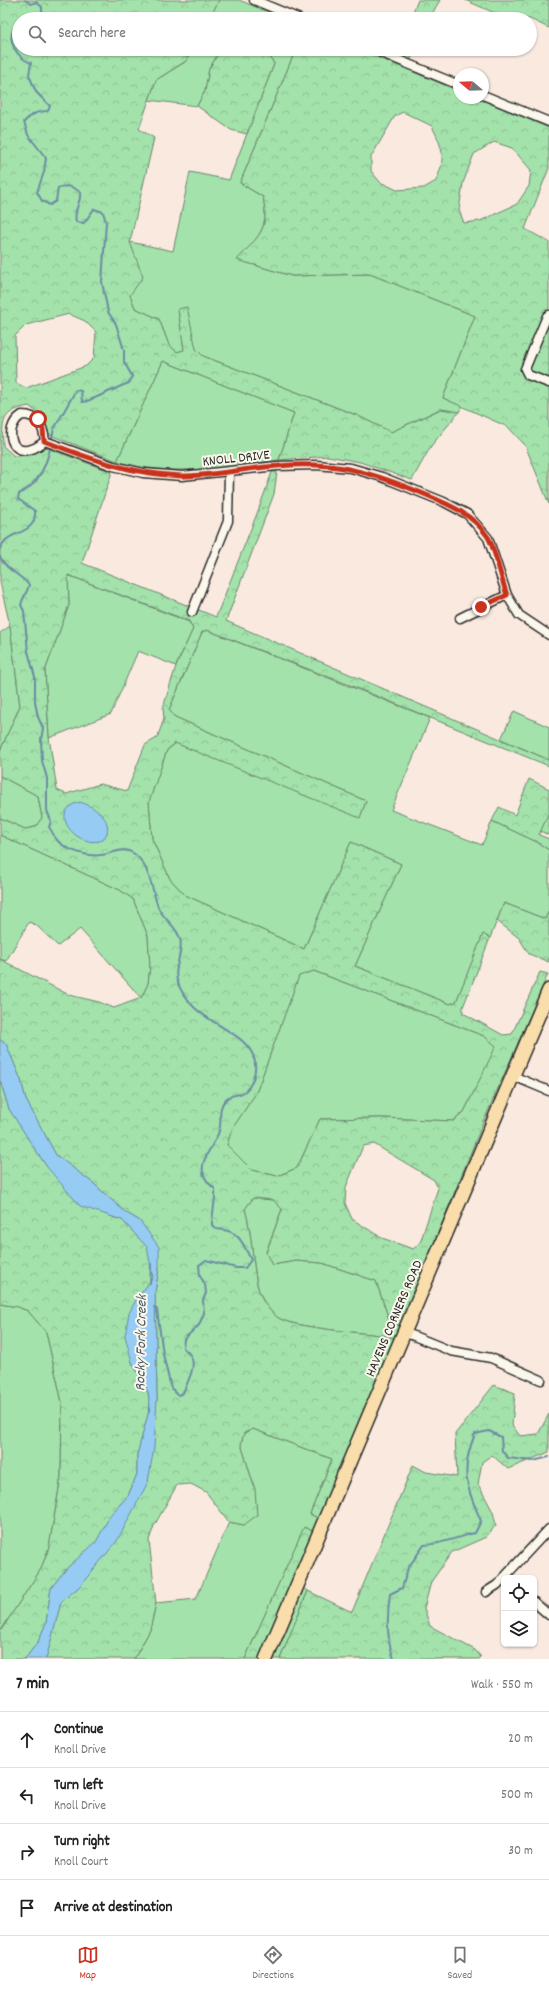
<!DOCTYPE html>
<html lang="en">
<head>
<meta charset="utf-8">
<style>
  :root { --surface:#fff; --page:#f2f2f2; --text:#202124; --muted:#757577; --line:#e0e0e0; --accent:#c8321e }
  body { margin:0; font-family:Dekko,sans-serif; background:var(--page); color:var(--text) }
  .controls { position:absolute; right:12px; bottom:12px; display:grid; overflow:hidden; border-radius:6px; box-shadow:0 1px 3px #0004 }
  .controls button { width:36px; height:36px; display:grid; place-items:center; padding:0; border:0; border-bottom:1px solid var(--line); background:var(--surface); color:var(--text); font:20px sans-serif }
  .compass { position:absolute; left:453px; top:68px; width:36px; height:36px; border-radius:50%; background:var(--surface); box-shadow:0 1px 3px #0004; rotate:289deg }
  .stop { position:absolute; width:12px; height:12px; margin:-9px; border:3px solid #c8321e; border-radius:50%; background:#fff }
  .stop.end { background:#c8321e; border-color:#fff; box-shadow:0 1px 4px #0008 }
  .list { margin:0; padding:0; list-style:none }
  h2 { display:flex; justify-content:space-between; align-items:center; height:52px; margin:0; padding:0 16px; font-size:17px }
  h2 small { font-size:13px; font-weight:400; color:var(--muted) }
  .list li { display:grid; grid-template-columns:26px 1fr auto; gap:12px; align-items:center; box-sizing:border-box; height:56px; padding:0 16px; border-top:1px solid var(--line) }
  .list b { display:block; font-size:15px; white-space:nowrap }
  .list p { margin:0; font-size:13px; white-space:nowrap; color:var(--muted) }
  .list em { font-size:13px; font-style:normal; color:var(--muted) }
  .icon { flex:none; width:22px; height:22px; fill:none; stroke:currentColor; stroke-width:2; stroke-linecap:round; stroke-linejoin:round }
  .map { position:relative; flex:none; width:549px; height:1659px; overflow:hidden }
  .search { position:absolute; background:var(--surface); box-shadow:0 1px 3px #0004; left:12px; right:12px; top:12px; height:44px; display:flex; align-items:center; gap:10px; box-sizing:border-box; padding:0 14px; border-radius:22px; color:var(--muted); font-size:15px }
  .sheet { height:276px; background:var(--surface) }
  nav { display:flex; justify-content:space-around; align-items:center; box-sizing:border-box; height:56px; border-top:1px solid var(--line); background:var(--surface); font-size:11px; color:var(--muted) }
  nav a { display:grid; justify-items:center; gap:2px }
  nav .on { color:var(--accent) }
  .map>svg:first-child { display:block }
  .grass { fill:#a3e2ab; stroke:#67866b }
  .forest { fill:url(#forest-crowns); stroke:#67866b; fill-rule:evenodd }
  .water { fill:#96ccf4; stroke:#6b8ca4 }
  .lines { fill:none; stroke-linecap:round; stroke-linejoin:round }
  .stream { stroke:#6b8ca4; stroke-width:2 }
  .street-casing { stroke:#2b2b2b; stroke-width:11 }
  .primary-casing { stroke:#2b2b2b; stroke-width:16 }
  .street { stroke:#fbf7ec; stroke-width:8 }
  .primary { stroke:#f9ddab; stroke-width:13 }
  .route { stroke:#c8321e; stroke-width:5 }
  .labels { text-anchor:middle; stroke-width:4; stroke-linejoin:round; paint-order:stroke }
  .street-label { font-size:14px; fill:#2b2b2b; stroke:#fbf7ec }
  .water-label { font-size:15px; font-style:italic; fill:#4b5b67; stroke:#fbf7ec }
</style>
</head>
<body>
<div class="map">
<svg width="549" height="1659" viewBox="0 0 549 1659">
  <defs>
    <pattern id="forest-crowns" width="20" height="18" patternUnits="userSpaceOnUse"><rect width="20" height="18" fill="#a3e2ab"/><path d="M2 6a3 3 0 1 1 6 0M12 15a3 3 0 1 1 6 0" fill="none" stroke="#8cc293"/></pattern>
  </defs>
  <rect width="100%" height="100%" fill="#fae9df"/>
  <filter id="ink" filterUnits="userSpaceOnUse"><feTurbulence type="fractalNoise" baseFrequency=".025" numOctaves="2"/><feDisplacementMap in="SourceGraphic" scale="8" xChannelSelector="R" yChannelSelector="G"/><feConvolveMatrix kernelMatrix="1 2 1 2 8 2 1 2 1" color-interpolation-filters="sRGB"/></filter>
  <g filter="url(#ink)">
    <!-- grass -->
    <g class="grass">
      <polygon points="219,0 239,0 285,19 209,19"/>
      <polygon points="192,49 221,49 209,69 205,91 197,106 149,100 156,80 185,62"/>
      <path d="M 259,49 L 296,49 L 240,183 L 263,197 C 270,230 258,236 238,260 L 292,276 L 370,274 L 475,316 L 443,398 L 462,406 L 459,412 L 440,409 L 391,432 L 356,415 L 203,356 L 196,349 L 178,309 L 184,350 L 177,352 L 169,345 L 159,319 L 135,308 L 130,295 L 130,242 L 173,251 L 190,172 L 229,180 L 274,64 L 268,53 Z"/>
      <path d="M 163,361 L 294,413 L 279,460 C 225,467 171,478 117,461 Z"/>
      <polygon points="68,575 189,622 193,629 176,666 138,651 111,714 49,738 45,671 69,605"/>
      <polygon points="10,626 20,706 0,751 0,633"/>
      <polygon points="207,630 430,718 391,810 482,845 492,821 537,842 549,850 549,911 545,919 504,903 490,938 483,935 456,1002 450,1004 355,966 401,864 351,842 304,949 185,895 170,879 152,839 149,801 167,750 176,743 360,817 366,801 175,717 169,710 202,632"/>
      <polygon points="514,711 549,727 549,760 501,739"/>
      <polygon points="0,776 38,796 42,818 35,827 25,829 0,818"/>
      <polygon points="549,812 549,835 540,831"/>
      <polygon points="0,835 120,890 133,899 148,936 150,967 148,984 141,998 80,929 58,946 36,925 29,922 6,961 0,959"/>
      <polygon points="314,971 484,1036 497,1046 464,1112 453,1121 382,1118 320,1119 297,1168 277,1176 252,1170 227,1145 231,1129 256,1093 299,975"/>
      <path d="M 253,1198 L 273,1200 L 282,1209 L 266,1252 L 272,1265 L 296,1261 L 322,1263 L 376,1281 L 390,1322 L 400,1326 L 395,1339 L 388,1336 C 367,1333 290,1328 277,1317 C 267,1309 260,1297 257,1284 C 252,1259 252,1234 245,1209 Z"/>
      <polygon points="0,1304 18,1307 28,1311 46,1332 62,1402 61,1477 49,1547 41,1569 0,1632"/>
      <polygon points="253,1429 332,1459 310,1514 318,1518 313,1531 304,1528 245,1659 134,1659 150,1630 156,1603 196,1599 229,1522 244,1525 255,1490 241,1444 244,1433"/>
      <polygon points="301,1585 308,1591 280,1659 270,1659"/>
    </g>
    <!-- forest -->
    <g class="forest">
      <path d="M 0,0 L 219,0 L 209,19 L 19,19 L 19,49 L 192,49 L 186,61 L 156,80 L 139,129 L 154,138 L 130,242 L 143,277 L 130,295 L 135,308 L 159,319 L 169,345 L 177,352 L 184,350 L 178,309 L 187,307 L 196,349 L 203,356 L 356,415 L 391,432 L 441,409 L 459,412 L 431,446 L 412,480 L 360,462 L 328,456 L 279,460 L 294,413 L 163,361 L 117,461 L 50,435 L 41,415 L 29,406 C 1,411 2,422 3,446 L 14,456 L 31,455 L 44,447 L 112,472 L 82,563 L 216,617 L 258,511 L 272,472 L 277,472 L 274,494 L 226,621 L 549,760 L 549,766 L 347,684 L 207,630 L 202,632 L 169,710 L 175,717 L 366,801 L 360,818 L 175,743 L 167,750 L 149,802 L 152,839 L 170,879 L 185,895 L 304,949 L 351,842 L 401,864 L 355,966 L 450,1004 L 456,1002 L 483,934 L 490,938 L 463,1007 L 463,1013 L 503,1035 L 512,1034 L 540,972 L 548,974 L 482,1125 L 400,1326 L 390,1322 L 376,1281 L 322,1263 L 296,1261 L 272,1265 L 266,1253 L 282,1209 L 273,1200 L 253,1198 L 245,1209 C 252,1234 252,1259 257,1284 C 260,1297 267,1309 277,1317 C 290,1328 367,1333 388,1336 L 395,1339 L 318,1518 L 310,1514 L 332,1459 L 253,1429 L 244,1433 L 241,1444 L 255,1490 L 257,1515 L 244,1525 L 229,1522 L 206,1492 L 191,1484 L 177,1485 L 154,1526 L 149,1540 L 156,1603 L 150,1630 L 134,1659 L 46,1659 L 61,1602 L 79,1587 L 148,1482 L 157,1399 L 155,1292 L 159,1268 L 140,1221 L 125,1212 L 93,1183 L 56,1155 L 26,1100 L 21,1080 L 6,1044 L 0,1040 L 0,959 L 69,995 L 99,1002 L 114,1008 L 141,998 L 148,984 L 150,967 L 148,936 L 133,899 L 120,890 L 0,835 L 0,818 L 25,829 L 35,827 L 42,818 L 38,796 L 0,776 L 0,751 L 20,706 L 10,626 L 0,582 ZM 69,314 L 85,321 L 96,332 L 94,358 L 86,366 L 26,388 L 16,383 L 15,336 L 26,325 ZM 68,575 L 189,621 L 193,629 L 176,666 L 163,708 L 164,719 L 157,738 L 145,745 L 127,791 L 100,784 L 66,794 L 57,790 L 49,737 L 45,671 L 69,605 ZM 314,971 L 484,1036 L 496,1046 L 464,1112 L 454,1121 L 382,1118 L 320,1119 L 297,1168 L 277,1176 L 252,1170 L 227,1145 L 232,1129 L 256,1093 L 299,976 ZM 374,1144 L 434,1180 L 438,1188 L 420,1243 L 413,1249 L 382,1238 L 352,1219 L 345,1203 L 346,1187 L 363,1146 Z"/>
      <polygon points="418,0 440,0 429,19 410,19"/>
      <polygon points="465,0 549,0 549,28 530,19 504,17"/>
      <polygon points="221,49 259,49 268,53 274,64 247,134 231,130 197,106 205,91 209,69"/>
      <path d="M 296,49 L 358,49 L 459,91 L 459,98 L 477,98 L 549,128 L 549,168 L 525,229 L 549,242 L 549,504 L 525,445 L 508,427 L 443,398 L 475,316 L 370,274 L 292,276 L 237,260 C 258,236 270,231 263,197 L 240,183 ZM 403,112 L 432,126 C 443,149 446,157 436,181 L 424,188 L 397,190 L 380,182 L 371,171 L 371,157 L 395,116 ZM 494,142 L 512,148 L 531,170 L 529,186 L 517,204 L 480,221 L 464,223 L 459,210 L 463,183 L 474,154 Z"/>
      <polygon points="398,49 415,49 410,61 395,55"/>
      <polygon points="529,779 549,789 549,812 539,835 549,839 549,850 537,842 492,821 499,807 515,815"/>
      <polygon points="504,903 545,919 549,911 549,962 529,954 519,938 497,921"/>
      <polygon points="0,1080 9,1109 47,1167 102,1213 122,1220 148,1247 153,1278 136,1300 132,1362 148,1392 150,1407 137,1455 137,1474 128,1496 111,1514 96,1543 68,1567 51,1588 46,1623 38,1642 25,1659 0,1659 0,1632 41,1569 49,1547 61,1477 62,1402 46,1332 28,1311 18,1307 0,1304"/>
      <polygon points="494,1385 515,1393 512,1425 520,1436 538,1434 549,1414 549,1452 508,1469 492,1455 482,1462 478,1484 493,1512 496,1525 486,1537 452,1552 431,1582 424,1608 430,1626 475,1650 481,1657 479,1659 280,1659 308,1591 352,1612 413,1465 426,1472 457,1477 455,1434"/>
      <polygon points="304,1527 313,1531 259,1659 245,1659"/>
    </g>
    <!-- water -->
    <g class="water">
      <path d="M 80,802 C 96,807 117,822 103,840 C 76,850 46,810 80,802 Z"/>
      <polygon points="0,1040 6,1044 21,1080 26,1100 56,1155 93,1183 125,1212 140,1221 159,1247 159,1268 155,1292 157,1399 154,1447 148,1482 117,1541 79,1587 61,1602 46,1659 25,1659 38,1642 46,1623 51,1588 68,1567 96,1542 111,1514 128,1496 137,1474 137,1455 150,1407 148,1392 132,1362 125,1336 129,1313 136,1300 153,1278 147,1247 122,1220 80,1206 47,1167 29,1140 9,1109 0,1080"/>
    </g>
    <g class="lines">
      <!-- stream -->
      <g class="stream">
        <polyline points="25,0 31,4 36,2 42,7 42,19"/>
        <path d="M 19,29 L 14,28 C 6,42 18,58 31,63 L 29,75 L 36,92 L 50,106 L 48,111 C 37,111 32,114 24,122 L 28,135 L 46,158 L 44,172 L 37,192 L 42,201 L 50,205 L 56,201 L 58,188 C 67,184 73,187 80,192 C 82,204 73,206 76,222 L 84,223 L 94,209 L 103,212 L 106,222 L 102,282 L 108,312 L 116,324 L 124,350 L 124,362 L 132,376 L 129,383 C 119,386 90,402 82,402 L 81,391 L 76,390 L 54,429 L 51,441"/>
        <path d="M 0,549 C 6,529 37,537 35,511 L 18,499 L 19,494 C 39,484 46,466 51,445"/>
        <path d="M 0,557 C 6,570 20,574 29,585 C 27,593 23,597 21,605 L 24,611 L 28,651 L 35,677 L 35,702 L 38,717 L 43,728 L 41,740 L 42,761 L 47,778 L 47,810 L 51,821 L 49,827 C 52,831 55,839 59,842 C 68,851 89,857 101,855 C 112,854 123,846 133,853 C 149,863 152,890 158,907 C 162,918 177,926 180,939 C 184,952 173,967 177,980 C 190,1023 239,1025 253,1055 C 258,1067 254,1087 242,1093 C 237,1096 231,1094 226,1099 C 216,1110 223,1119 219,1131 C 216,1143 200,1159 203,1172 C 205,1180 209,1184 215,1189 C 216,1202 212,1212 212,1225 L 216,1229 C 239,1230 242,1241 251,1260 L 245,1268 L 236,1268 L 206,1260 L 199,1265 L 200,1276 L 205,1284 L 206,1293 L 203,1300 L 204,1313 L 199,1325 L 184,1339 L 183,1348 C 201,1360 190,1376 183,1393 L 178,1395 L 171,1388 L 163,1354 L 157,1310 L 154,1307"/>
        <polyline points="150,1283 151,1264"/>
        <polyline points="149,1411 149,1402"/>
        <path d="M 394,1659 C 386,1639 387,1615 390,1594 L 402,1588 L 408,1568 L 424,1545 C 442,1544 457,1537 475,1533 L 481,1521 C 466,1486 460,1471 475,1434 L 489,1431 L 501,1437 L 502,1451 L 508,1458 L 533,1461 L 549,1457"/>
      </g>
      <!-- street casing -->
      <g class="street-casing">
        <g id="street">
          <polyline points="254,0 300,19"/>
          <polyline points="372,49 459,85"/>
          <polyline points="483,95 549,122"/>
          <polyline points="549,315 547,316 525,369 528,375 549,383"/>
          <path d="M 22,415 C 38,415 43,425 45,441 C 13,468 0,429 22,415 Z"/>
          <polyline points="45,441 113,466 143,473 182,476 277,466 316,465 351,468 382,477 444,502 467,514 488,538 507,595 519,615 549,635"/>
          <polyline points="192,612 228,521 229,472"/>
          <polyline points="460,618 507,595"/>
          <polyline points="513,1076 549,1091"/>
          <polyline points="404,1332 451,1351 491,1358 541,1380"/>
          <polyline points="486,1592 497,1585 549,1529"/>
          <polyline points="534,1602 549,1615"/>
        </g>
      </g>
      <!-- primary casing -->
      <g class="primary-casing">
        <polyline id="primary" points="266,1659 549,990"/>
      </g>
      <!-- street -->
      <use href="#street" class="street"/>
      <!-- primary -->
      <use href="#primary" class="primary"/>
    </g>
  </g>
  <g class="lines" filter="url(#ink)">
    <!-- route -->
    <path class="route" d="M 38,419 L 43,429 L 44,441 C 90,459 131,474 181,476 C 214,476 246,468 278,466 C 336,461 371,472 424,494 C 448,504 473,514 488,537 C 496,551 501,579 507,595 L 481,607"/>
  </g>
  <g class="labels">
    <!-- street labels -->
    <g class="street-label">
      <text transform="translate(236 457) rotate(-6)" y="5">KNOLL DRIVE</text>
      <text transform="translate(393 1318) rotate(-67)" y="5">HAVENS CORNERS ROAD</text>
    </g>
    <!-- water labels -->
    <g class="water-label">
      <text transform="translate(140 1343) rotate(-89)" y="5">Rocky Fork Creek</text>
    </g>
  </g>
</svg>
<div class="controls">
<button><svg class="icon" aria-label="locate" viewBox="0 0 24 24"><circle cx="12" cy="12" r="6"/><path d="M12 2v4M12 18v4M2 12h4M18 12h4"/></svg></button>
<button><svg class="icon" aria-label="layers" viewBox="0 0 24 24"><path d="M12 4l9 5-9 5-9-5zM3 14l9 5 9-5"/></svg></button>
</div>
<svg class="compass" viewBox="-18 -18 36 36"><path d="M0-13l5 13h-10z" fill="#e53935"/><path d="M0 13l5-13h-10z" fill="#757577"/></svg>
<div class="stop" style="left:38px;top:419px"></div>
<div class="stop end" style="left:481px;top:607px"></div>
<div class="search"><svg class="icon" aria-label="search" viewBox="0 0 24 24"><circle cx="10" cy="10" r="6"/><path d="M15 15l6 6"/></svg>Search here</div>
</div>
<section class="sheet">
<h2>7 min<small>Walk · 550 m</small></h2>
<ul class="list">
<li><svg class="icon" aria-label="ahead" viewBox="0 0 24 24"><path d="M12 20V5M6 11l6-6 6 6"/></svg><div><b>Continue</b><p>Knoll Drive</p></div><em>20 m</em></li>
<li><svg class="icon" aria-label="left" viewBox="0 0 24 24"><path d="M17 20v-9H6M10 6l-5 5 5 5"/></svg><div><b>Turn left</b><p>Knoll Drive</p></div><em>500 m</em></li>
<li><svg class="icon" aria-label="right" viewBox="0 0 24 24"><path d="M7 20v-9h11M14 6l5 5-5 5"/></svg><div><b>Turn right</b><p>Knoll Court</p></div><em>30 m</em></li>
<li><svg class="icon" aria-label="arrive" viewBox="0 0 24 24"><path d="M6 21V4h12l-3 4 3 4H6"/></svg><div><b>Arrive at destination</b></div></li>
</ul>
</section>
<nav>
<a class="on"><svg class="icon" aria-label="map" viewBox="0 0 24 24"><path d="M3 6l6-2 6 2 6-2v14l-6 2-6-2-6 2zM9 4v14M15 6v14"/></svg>Map</a>
<a><svg class="icon" aria-label="directions" viewBox="0 0 24 24"><path d="M12 3l9 9-9 9-9-9zM9 14v-3h6M13 9l2 2-2 2"/></svg>Directions</a>
<a><svg class="icon" aria-label="saved" viewBox="0 0 24 24"><path d="M7 4h10v16l-5-4-5 4z"/></svg>Saved</a>
</nav>
</body>
</html>
